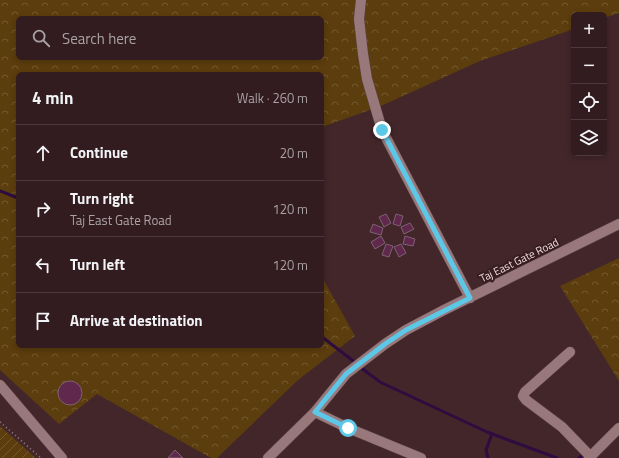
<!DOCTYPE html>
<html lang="en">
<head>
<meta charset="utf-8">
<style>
  :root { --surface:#321c20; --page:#3a2529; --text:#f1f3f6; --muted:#a8a1a5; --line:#4d3a3e }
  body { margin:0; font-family:"Titillium Web",sans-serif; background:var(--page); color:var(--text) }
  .controls { position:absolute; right:12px; top:12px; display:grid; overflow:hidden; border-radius:6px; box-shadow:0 2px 6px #0003 }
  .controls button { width:36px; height:36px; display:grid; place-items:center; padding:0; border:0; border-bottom:1px solid var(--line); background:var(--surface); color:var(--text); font:20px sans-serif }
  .stop { position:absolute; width:12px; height:12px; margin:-9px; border:3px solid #5cc7e7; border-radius:50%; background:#fff }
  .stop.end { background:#5cc7e7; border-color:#fff; box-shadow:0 1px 4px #0008 }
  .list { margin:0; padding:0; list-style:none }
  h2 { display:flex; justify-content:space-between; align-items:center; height:52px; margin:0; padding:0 16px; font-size:17px }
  h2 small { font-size:13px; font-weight:400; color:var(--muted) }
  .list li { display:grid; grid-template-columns:26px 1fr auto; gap:12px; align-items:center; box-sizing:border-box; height:56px; padding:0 16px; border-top:1px solid var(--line) }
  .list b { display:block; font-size:15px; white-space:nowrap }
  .list p { margin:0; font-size:13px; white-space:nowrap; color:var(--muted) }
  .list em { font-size:13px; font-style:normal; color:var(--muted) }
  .icon { flex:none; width:22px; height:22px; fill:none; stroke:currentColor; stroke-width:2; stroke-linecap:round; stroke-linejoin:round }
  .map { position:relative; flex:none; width:619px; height:458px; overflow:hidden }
  .search { position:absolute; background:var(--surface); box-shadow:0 2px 6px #0003; left:16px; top:16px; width:308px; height:44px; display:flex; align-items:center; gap:10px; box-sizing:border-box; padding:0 14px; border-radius:6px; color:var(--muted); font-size:15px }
  .panel { position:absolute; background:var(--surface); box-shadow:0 2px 6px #0003; left:16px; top:72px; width:308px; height:276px; border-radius:6px }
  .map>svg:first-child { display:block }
  .forest { fill:url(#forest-crowns); fill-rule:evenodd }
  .garden { fill:url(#garden-furrows) }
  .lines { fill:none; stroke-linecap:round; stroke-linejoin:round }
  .stream { stroke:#2e0c40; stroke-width:3 }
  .building { fill:#61284e; stroke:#7c6272 }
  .minor-casing { stroke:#5c4548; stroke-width:11 }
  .path { stroke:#90787a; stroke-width:2; stroke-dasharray:1 3; stroke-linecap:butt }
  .minor { stroke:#99787b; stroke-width:10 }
  .route { stroke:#5cc7e7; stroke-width:5 }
  .labels { text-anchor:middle; stroke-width:4; stroke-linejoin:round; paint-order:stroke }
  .street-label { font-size:11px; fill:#f3e0e1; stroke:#371d20 }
</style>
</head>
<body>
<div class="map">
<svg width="619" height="458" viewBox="0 0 619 458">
  <defs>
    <pattern id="forest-crowns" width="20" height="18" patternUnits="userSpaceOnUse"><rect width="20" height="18" fill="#5c3d0d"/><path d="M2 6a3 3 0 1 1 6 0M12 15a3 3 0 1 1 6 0" fill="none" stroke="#745930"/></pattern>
    <pattern id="garden-furrows" width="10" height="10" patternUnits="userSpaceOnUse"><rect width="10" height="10" fill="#5c3d0d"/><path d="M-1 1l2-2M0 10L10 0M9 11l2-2" fill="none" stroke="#745930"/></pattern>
  </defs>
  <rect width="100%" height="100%" fill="#42262a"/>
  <!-- forest -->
  <g class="forest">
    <path d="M 0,0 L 619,0 L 619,13 L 604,18 L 604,15 L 574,15 L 574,29 L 480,61 L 381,106 L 322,127 L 322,74 L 18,74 L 18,346 L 322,346 L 322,277 L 355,336 L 298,380 L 217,458 L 211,458 L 97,394 L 59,424 L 0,370 ZM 18,18 L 322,18 L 322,58 L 18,58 Z"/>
    <polygon points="619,258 619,381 560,286"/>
  </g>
  <!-- garden -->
  <polygon class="garden" points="0,426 36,458 0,458"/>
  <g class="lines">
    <!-- stream -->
    <g class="stream">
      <polyline points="0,191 18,198"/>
      <polyline points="322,337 356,363"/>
      <polyline points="360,367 380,382 487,432 557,458"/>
      <polyline points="488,458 486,450 492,434"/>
      <polyline points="579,458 584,454"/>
    </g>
  </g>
  <!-- building -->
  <g class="building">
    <polygon points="386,214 391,223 384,227 379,217"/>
    <polygon points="396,214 403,216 400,226 393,224"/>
    <polygon points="410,223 414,229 404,234 401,227"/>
    <polygon points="373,224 383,228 381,235 370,232"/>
    <polygon points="381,236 385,243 375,249 371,242"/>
    <polygon points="405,236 415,239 413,246 403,244"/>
    <polygon points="386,244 393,246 389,257 382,255"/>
    <polygon points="401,244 406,253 399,257 394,247"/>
    <circle cx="70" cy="393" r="12"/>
    <polygon points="175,450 183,458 168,458"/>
  </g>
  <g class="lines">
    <!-- minor casing -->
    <g class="minor-casing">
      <g id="minor">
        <polyline points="361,0 359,19 363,54 367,79 382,130 470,298"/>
        <polyline points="570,352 525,392 523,396 526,400 562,427 589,455 589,458"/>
        <polyline points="0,385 62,458"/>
        <polyline points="315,412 348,428 421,458"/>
        <polyline points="590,457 619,428"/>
        <polyline points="268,458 315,412 346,374 385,344 406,330 444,310 619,224"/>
      </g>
    </g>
    <!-- path -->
    <polyline class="path" points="0,422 41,458"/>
    <!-- minor -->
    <use href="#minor" class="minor"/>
  </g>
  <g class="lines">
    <!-- route -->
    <polyline class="route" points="348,428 315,412 346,374 385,344 406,330 470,298 382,130"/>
  </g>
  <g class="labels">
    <!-- street labels -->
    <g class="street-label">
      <text transform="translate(519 260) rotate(-26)" y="4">Taj East Gate Road</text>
    </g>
  </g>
</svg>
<div class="controls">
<button>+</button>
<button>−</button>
<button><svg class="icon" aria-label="locate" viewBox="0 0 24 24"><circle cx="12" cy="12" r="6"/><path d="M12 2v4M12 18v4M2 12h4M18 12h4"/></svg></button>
<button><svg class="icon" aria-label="layers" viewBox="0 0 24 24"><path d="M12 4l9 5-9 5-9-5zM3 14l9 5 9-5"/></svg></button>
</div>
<div class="stop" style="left:348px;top:428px"></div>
<div class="stop end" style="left:382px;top:130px"></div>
<div class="search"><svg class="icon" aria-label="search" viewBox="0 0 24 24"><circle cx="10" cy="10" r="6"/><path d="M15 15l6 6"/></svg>Search here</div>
<section class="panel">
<h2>4 min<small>Walk · 260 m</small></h2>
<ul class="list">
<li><svg class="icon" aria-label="ahead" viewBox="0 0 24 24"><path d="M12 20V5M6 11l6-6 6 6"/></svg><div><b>Continue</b></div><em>20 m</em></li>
<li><svg class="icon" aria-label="right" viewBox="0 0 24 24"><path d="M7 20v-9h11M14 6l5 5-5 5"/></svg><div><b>Turn right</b><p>Taj East Gate Road</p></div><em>120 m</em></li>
<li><svg class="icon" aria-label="left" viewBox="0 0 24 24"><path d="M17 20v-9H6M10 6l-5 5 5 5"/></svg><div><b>Turn left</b></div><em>120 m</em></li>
<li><svg class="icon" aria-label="arrive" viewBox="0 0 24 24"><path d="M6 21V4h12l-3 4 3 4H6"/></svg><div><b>Arrive at destination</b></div></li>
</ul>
</section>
</div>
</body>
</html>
